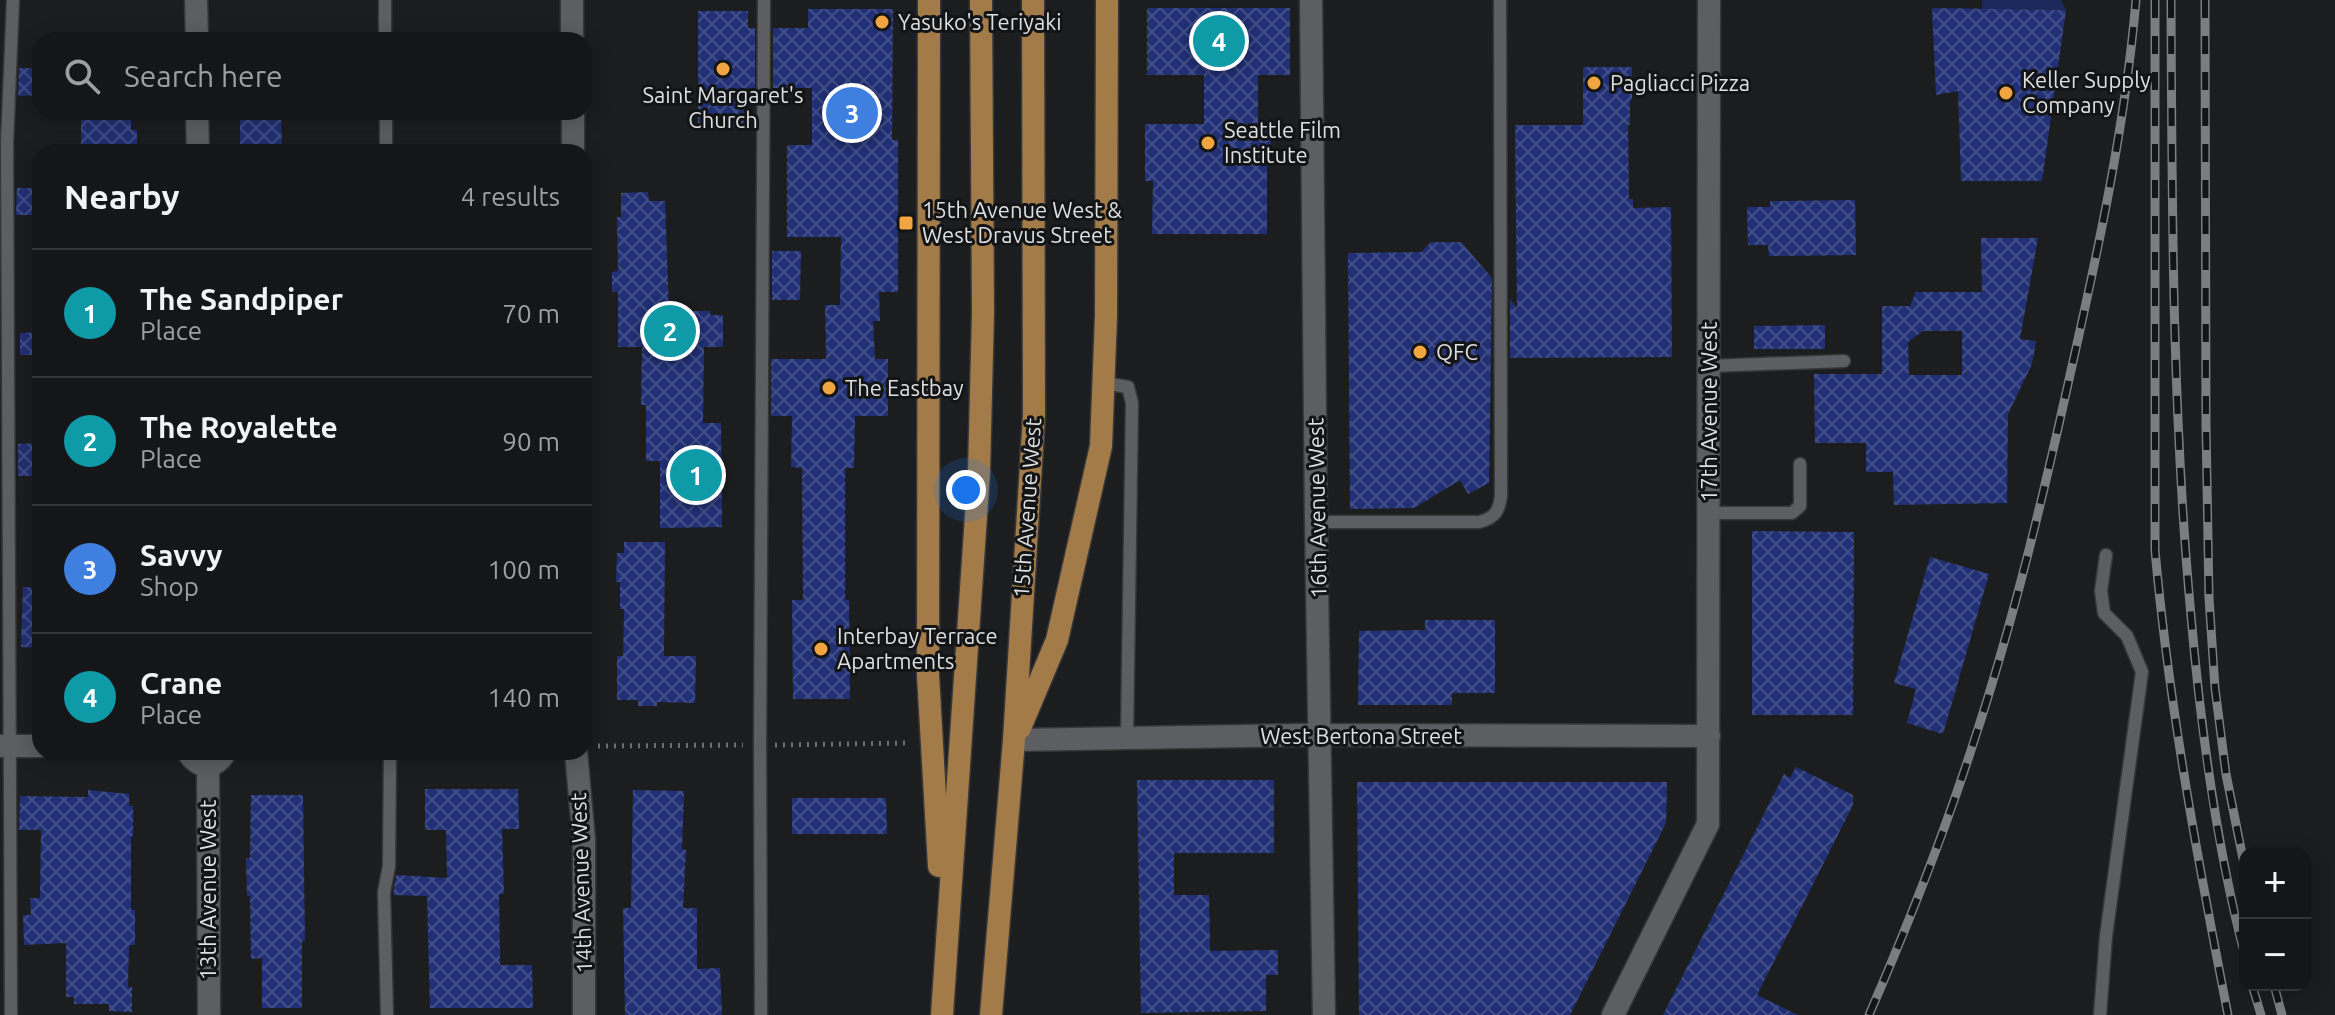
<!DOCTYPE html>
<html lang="en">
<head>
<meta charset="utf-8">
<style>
  :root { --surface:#151617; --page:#1e1f20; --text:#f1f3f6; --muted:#9d9fa1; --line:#343536; --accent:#db2777 }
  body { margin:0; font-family:Ubuntu,sans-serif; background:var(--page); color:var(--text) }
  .controls { position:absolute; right:24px; bottom:24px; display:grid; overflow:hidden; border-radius:16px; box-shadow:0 4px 20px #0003 }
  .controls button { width:72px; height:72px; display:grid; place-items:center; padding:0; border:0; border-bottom:2px solid var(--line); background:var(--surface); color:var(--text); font:40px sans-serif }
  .you { position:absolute; left:966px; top:490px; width:28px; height:28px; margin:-20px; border:6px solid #fff; border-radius:50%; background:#1a73e8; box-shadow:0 0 0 12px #1a73e833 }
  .badge { display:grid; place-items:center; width:52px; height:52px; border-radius:50%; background:var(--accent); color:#fff; font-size:26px; font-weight:700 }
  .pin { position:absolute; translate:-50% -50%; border:4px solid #fff; box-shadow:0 2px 8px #0006 }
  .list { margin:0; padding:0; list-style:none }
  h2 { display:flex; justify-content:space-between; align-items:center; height:104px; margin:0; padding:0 32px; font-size:34px }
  h2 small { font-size:26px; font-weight:400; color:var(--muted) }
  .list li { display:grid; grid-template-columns:52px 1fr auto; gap:24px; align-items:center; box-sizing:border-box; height:128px; padding:0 32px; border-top:2px solid var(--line) }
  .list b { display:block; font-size:30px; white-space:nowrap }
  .list p { margin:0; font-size:26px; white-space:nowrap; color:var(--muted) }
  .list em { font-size:26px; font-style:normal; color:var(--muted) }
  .icon { flex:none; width:44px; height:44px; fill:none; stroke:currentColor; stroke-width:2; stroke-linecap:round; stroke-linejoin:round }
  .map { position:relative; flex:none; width:2335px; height:1015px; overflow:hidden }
  .search { position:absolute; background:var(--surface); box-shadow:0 4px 20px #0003; left:32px; top:32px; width:560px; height:88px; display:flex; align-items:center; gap:20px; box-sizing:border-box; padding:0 28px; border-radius:24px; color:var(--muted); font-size:30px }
  .panel { position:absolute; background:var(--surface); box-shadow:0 4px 20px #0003; left:32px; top:144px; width:560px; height:616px; border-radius:24px }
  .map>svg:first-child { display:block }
  .green { fill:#1b2859 }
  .building { fill:url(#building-cross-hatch); fill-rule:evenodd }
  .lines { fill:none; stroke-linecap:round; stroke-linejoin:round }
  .service-casing { stroke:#373739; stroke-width:15 }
  .minor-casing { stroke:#373739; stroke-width:25 }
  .primary-casing { stroke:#373739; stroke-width:25 }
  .path { stroke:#6e6f71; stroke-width:5; stroke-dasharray:2 6; stroke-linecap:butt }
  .service { stroke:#5d5e61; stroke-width:12 }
  .minor { stroke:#5d5e61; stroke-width:22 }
  .primary { stroke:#a27b48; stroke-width:22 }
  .rail-casing { stroke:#7c7d7f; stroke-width:9 }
  .rail { stroke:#131416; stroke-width:6; stroke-dasharray:18; stroke-linecap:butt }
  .poi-dot { fill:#f1a540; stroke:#131416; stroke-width:3 }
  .labels { text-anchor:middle; stroke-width:6; stroke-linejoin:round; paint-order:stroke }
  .poi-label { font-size:22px; fill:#dfdfe1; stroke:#131416; text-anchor:start }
  .street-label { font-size:22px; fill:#dfdfe1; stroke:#131416 }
</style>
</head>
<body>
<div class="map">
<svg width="2335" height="1015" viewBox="0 0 2335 1015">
  <defs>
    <pattern id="building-cross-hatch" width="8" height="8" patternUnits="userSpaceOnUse" patternTransform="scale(2)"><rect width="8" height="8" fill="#213074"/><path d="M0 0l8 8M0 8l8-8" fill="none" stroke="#414e88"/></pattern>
  </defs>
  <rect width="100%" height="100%" fill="#1c1d1f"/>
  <!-- green -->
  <polygon class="green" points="1982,0 2061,0 2066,10 1982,9"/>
  <!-- building -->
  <g class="building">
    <polygon points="1147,8 1290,8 1290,75 1258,75 1258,124 1271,124 1271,163 1267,163 1267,234 1152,234 1153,181 1145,181 1145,124 1204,124 1204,75 1147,75"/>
    <polygon points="1932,8 2066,10 2042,181 1961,181 1958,91 1936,95"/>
    <polygon points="808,9 893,9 892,140 898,140 898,292 879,292 880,321 873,321 875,359 888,359 888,416 855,416 854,468 845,468 845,600 849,600 850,699 793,699 792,600 803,600 802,468 791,467 792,416 771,416 771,359 826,359 825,305 840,305 841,237 787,237 787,145 812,145 812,88 773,88 773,28 808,28"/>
    <polygon points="698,11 748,11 748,28 755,28 755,88 748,88 748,127 698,127"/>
    <polygon points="1583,67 1632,67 1632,100 1630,100 1630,125 1628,125 1629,199 1633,199 1633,208 1671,207 1672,357 1510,358 1510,299 1517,308 1515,125 1583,125"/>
    <polygon points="19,68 40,68 40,95 18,96"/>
    <polygon points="81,112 131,112 131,130 137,130 137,152 81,152"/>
    <polygon points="240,112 281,112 282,152 240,152"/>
    <polygon points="17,188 37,188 37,215 16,215"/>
    <polygon points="648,192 649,201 665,201 669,311 710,311 710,315 723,315 723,347 704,347 703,423 721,423 722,527 660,528 660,461 646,461 646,405 641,405 642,347 618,347 618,292 612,292 612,272 618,271 617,217 621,217 621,193"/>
    <polygon points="1855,200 1856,255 1769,256 1768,245 1748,245 1747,207 1770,207 1770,201"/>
    <path d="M 1981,238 L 2038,238 L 2020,339 L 2036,341 L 2032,364 L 2008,414 L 2007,503 L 1894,505 L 1893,472 L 1866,472 L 1866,443 L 1815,443 L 1814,374 L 1882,374 L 1882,306 L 1910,306 L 1916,292 L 1982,292 ZM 1923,331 L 1962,331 L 1962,375 L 1909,375 L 1908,342 Z"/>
    <polygon points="1431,242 1461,242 1492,278 1489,483 1468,494 1460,480 1414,508 1350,509 1348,253 1421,252"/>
    <polygon points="772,251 801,251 800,300 772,300"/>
    <polygon points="1825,325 1825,349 1754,349 1754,326"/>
    <polygon points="40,332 40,355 20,355 20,333"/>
    <polygon points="40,443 40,476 18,476 18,444"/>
    <polygon points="1752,531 1854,532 1853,715 1752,715"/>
    <polygon points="624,542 665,542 664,656 696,656 695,703 657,702 657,706 638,706 638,700 617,700 617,656 623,656 624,609 620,609 620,582 616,582 617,553 624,553"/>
    <polygon points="1930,557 1989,574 1943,734 1907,723 1916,689 1894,683"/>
    <polygon points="23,587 40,588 40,648 21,647"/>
    <polygon points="1425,620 1495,620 1495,693 1452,693 1452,705 1358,705 1359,631 1425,630"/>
    <polygon points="1796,767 1853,795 1853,805 1757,995 1798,1015 1663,1015 1784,774 1790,778"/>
    <polygon points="1137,780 1274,780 1274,853 1174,853 1174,895 1209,895 1210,951 1278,950 1278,975 1266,975 1266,1011 1141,1013"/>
    <polygon points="1357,782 1667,782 1666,823 1570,1015 1359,1015"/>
    <polygon points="425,789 518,789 519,829 502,829 504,894 499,894 500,965 532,965 533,1008 430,1008 427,896 393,895 396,875 447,878 446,830 425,830"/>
    <polygon points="88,790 129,794 129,806 133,806 133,836 131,836 131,910 135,910 135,945 129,945 128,987 132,987 132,1012 109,1011 109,1004 74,1004 74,997 66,997 66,943 24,945 23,915 31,915 30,898 40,898 41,830 19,830 20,796 88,797"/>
    <polygon points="633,790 684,791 682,849 686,850 683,908 697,908 697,969 720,968 722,1015 625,1015 623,908 631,908"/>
    <polygon points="251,795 303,795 305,941 302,941 302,1008 262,1008 262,958 251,959 250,896 247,896 246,858 250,858"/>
    <polygon points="792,798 886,798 887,834 792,834"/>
  </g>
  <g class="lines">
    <!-- service casing -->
    <g class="service-casing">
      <g id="service">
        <polyline points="385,0 385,40"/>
        <polyline points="386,112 386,152"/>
        <polyline points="1709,366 1844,361"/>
        <polyline points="1104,383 1128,387 1132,403 1127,737"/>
        <polyline points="1709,513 1792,513 1800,506 1800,464"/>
        <path d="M 1316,522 L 1479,522 C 1495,518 1499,511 1501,496 L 1500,0"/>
        <polyline points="11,1015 7,143 13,0"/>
        <polyline points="387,1015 384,892 389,866 390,752"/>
        <polyline points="761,1015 760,745 764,0"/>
        <polyline points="2100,1015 2106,936 2142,672 2127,636 2104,613 2101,591 2106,555"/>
      </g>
    </g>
    <!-- minor casing -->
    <g class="minor-casing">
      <g id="minor">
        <polyline points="196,0 197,40"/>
        <polyline points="572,0 572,40"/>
        <polyline points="1311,0 1316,522 1324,1015"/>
        <polyline points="197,112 198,152"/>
        <polyline points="573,112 573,152"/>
        <polyline points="1014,740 1301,735 1709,736"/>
        <polyline points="0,746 40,746"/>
        <path d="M 188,752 C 198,769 216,770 225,752"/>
        <polyline points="576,752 584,840 584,1015"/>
        <polyline points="208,765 209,1015"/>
        <polyline points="1613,1015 1708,824 1709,0"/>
      </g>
    </g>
    <!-- primary casing -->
    <g class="primary-casing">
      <g id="primary">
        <polyline points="929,0 928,675 939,866"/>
        <polyline points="1020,728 1057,640 1101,446 1106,316 1107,0"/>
        <polyline points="942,1015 979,472 983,313 981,0"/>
        <polyline points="991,1015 1014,740 1034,415 1033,0"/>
      </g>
    </g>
    <!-- path -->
    <g class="path">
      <polyline points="775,745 909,743"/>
      <polyline points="598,746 743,745"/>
    </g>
    <!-- service -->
    <use href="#service" class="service"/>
    <!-- minor -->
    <use href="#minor" class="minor"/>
    <!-- primary -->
    <use href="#primary" class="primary"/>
    <!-- rail casing -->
    <g class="rail-casing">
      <g id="rail">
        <path d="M 2155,0 L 2155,550 C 2169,707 2198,861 2228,1015"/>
        <path d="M 2171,0 C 2172,206 2172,411 2191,616 C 2201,731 2216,845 2245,956"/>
        <polyline points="2205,0 2206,424 2209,598 2215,688 2226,774 2245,869"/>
        <polyline points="2252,985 2261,1015"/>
        <polyline points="2274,985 2282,1015"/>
        <path d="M 1869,1015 C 1908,925 1945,832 1975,738 C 2014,619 2043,497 2070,375 C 2098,251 2125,127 2136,0"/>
      </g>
    </g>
    <!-- rail -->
    <use href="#rail" class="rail"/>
  </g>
  <!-- markers -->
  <g class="poi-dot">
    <circle cx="882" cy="22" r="8"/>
    <circle cx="723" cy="69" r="8"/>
    <circle cx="1594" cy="83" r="8"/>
    <circle cx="2006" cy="93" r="8"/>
    <circle cx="1208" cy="143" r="8"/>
    <rect x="898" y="215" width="16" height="16" rx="4"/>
    <circle cx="1420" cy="352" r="8"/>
    <circle cx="829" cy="388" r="8"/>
    <circle cx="821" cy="649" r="8"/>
  </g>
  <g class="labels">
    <!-- poi labels -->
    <g class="poi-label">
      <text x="898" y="30">Yasuko's Teriyaki</text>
      <text x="2022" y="88">Keller Supply<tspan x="2022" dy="25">Company</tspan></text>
      <text x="1610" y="91">Pagliacci Pizza</text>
      <text x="723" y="103" text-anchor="middle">Saint Margaret's<tspan x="723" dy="25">Church</tspan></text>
      <text x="1224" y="138">Seattle Film<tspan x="1224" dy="25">Institute</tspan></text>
      <text x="922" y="218">15th Avenue West &amp;<tspan x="922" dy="25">West Dravus Street</tspan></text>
      <text x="1436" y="360">QFC</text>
      <text x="845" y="396">The Eastbay</text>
      <text x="837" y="644">Interbay Terrace<tspan x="837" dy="25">Apartments</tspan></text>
    </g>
    <!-- street labels -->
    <g class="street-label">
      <text transform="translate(1709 412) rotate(-90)" y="8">17th Avenue West</text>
      <text transform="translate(1027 508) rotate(-86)" y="8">15th Avenue West</text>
      <text transform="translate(1317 508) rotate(-91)" y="8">16th Avenue West</text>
      <text x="1361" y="744">West Bertona Street</text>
      <text transform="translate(581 883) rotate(-92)" y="8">14th Avenue West</text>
      <text transform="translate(208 890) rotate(-90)" y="8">13th Avenue West</text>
    </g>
  </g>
</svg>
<div class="controls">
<button>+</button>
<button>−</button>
</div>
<div class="you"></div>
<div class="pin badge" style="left:696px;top:475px;background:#0f9aa8">1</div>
<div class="pin badge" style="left:670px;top:331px;background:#0f9aa8">2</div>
<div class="pin badge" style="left:852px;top:113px;background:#3f7fe0">3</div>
<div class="pin badge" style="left:1219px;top:41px;background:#0f9aa8">4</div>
<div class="search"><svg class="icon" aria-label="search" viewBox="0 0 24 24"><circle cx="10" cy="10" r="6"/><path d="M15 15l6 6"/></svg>Search here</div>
<section class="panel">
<h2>Nearby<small>4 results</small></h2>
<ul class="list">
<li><span class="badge" style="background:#0f9aa8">1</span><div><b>The Sandpiper</b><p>Place</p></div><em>70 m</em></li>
<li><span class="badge" style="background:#0f9aa8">2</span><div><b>The Royalette</b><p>Place</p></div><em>90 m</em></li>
<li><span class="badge" style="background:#3f7fe0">3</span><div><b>Savvy</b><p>Shop</p></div><em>100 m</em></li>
<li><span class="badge" style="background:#0f9aa8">4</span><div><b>Crane</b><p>Place</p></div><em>140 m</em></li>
</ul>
</section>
</div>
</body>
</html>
